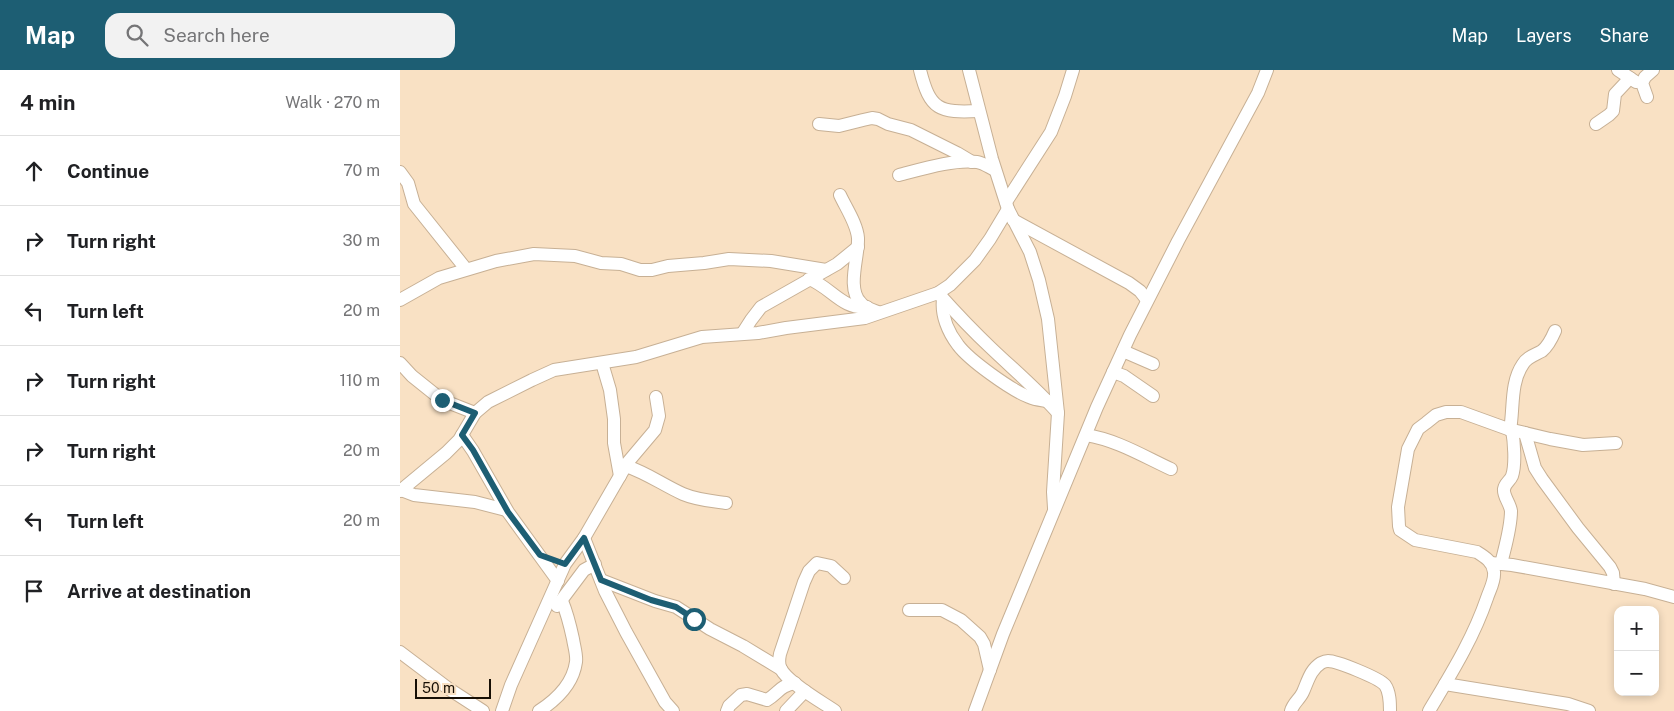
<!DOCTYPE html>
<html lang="en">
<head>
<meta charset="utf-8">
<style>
  :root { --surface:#fff; --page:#f2f2f2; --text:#202124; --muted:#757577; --line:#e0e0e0; --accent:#1d5e73 }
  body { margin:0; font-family:"Public Sans",sans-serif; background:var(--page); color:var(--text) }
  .controls { position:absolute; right:15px; bottom:15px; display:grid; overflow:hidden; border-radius:10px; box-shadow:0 2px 8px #0003 }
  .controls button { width:45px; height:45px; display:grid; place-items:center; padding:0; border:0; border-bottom:1px solid var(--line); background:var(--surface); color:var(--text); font:25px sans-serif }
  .scale { position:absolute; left:15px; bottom:12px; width:76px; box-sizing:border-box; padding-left:5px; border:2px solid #170f05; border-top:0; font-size:14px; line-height:18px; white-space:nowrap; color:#170f05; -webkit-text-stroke:4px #f9e1c4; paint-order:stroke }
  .stop { position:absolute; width:15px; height:15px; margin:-11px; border:4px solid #1d5e73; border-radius:50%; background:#fff }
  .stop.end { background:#1d5e73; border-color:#fff; box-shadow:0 1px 5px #0008 }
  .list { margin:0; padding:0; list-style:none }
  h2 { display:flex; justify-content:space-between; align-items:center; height:65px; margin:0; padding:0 20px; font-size:21px }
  h2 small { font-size:16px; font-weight:400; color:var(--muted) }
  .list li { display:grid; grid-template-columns:32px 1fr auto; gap:15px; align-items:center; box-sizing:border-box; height:70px; padding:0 20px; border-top:1px solid var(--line) }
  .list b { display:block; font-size:19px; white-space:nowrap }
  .list em { font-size:16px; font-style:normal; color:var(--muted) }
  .icon { flex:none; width:28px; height:28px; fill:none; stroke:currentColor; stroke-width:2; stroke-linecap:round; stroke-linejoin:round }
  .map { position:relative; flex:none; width:1274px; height:641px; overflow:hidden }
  header { display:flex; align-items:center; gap:30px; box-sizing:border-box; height:70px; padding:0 25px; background:var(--accent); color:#fff }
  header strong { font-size:24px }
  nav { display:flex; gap:28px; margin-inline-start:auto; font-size:18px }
  .search { width:350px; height:45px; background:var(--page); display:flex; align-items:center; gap:12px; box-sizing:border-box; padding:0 18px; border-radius:15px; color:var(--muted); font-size:19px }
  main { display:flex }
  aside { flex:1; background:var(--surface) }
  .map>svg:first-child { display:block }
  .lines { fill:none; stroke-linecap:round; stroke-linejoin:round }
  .street-casing { stroke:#c7b095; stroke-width:14 }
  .street { stroke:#fff; stroke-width:12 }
  .route { stroke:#1d5e73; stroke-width:6 }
</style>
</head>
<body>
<header>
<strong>Map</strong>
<div class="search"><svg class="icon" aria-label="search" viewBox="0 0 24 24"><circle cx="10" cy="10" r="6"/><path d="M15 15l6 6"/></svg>Search here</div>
<nav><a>Map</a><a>Layers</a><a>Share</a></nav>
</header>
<main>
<aside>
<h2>4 min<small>Walk · 270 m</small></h2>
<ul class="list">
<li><svg class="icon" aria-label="ahead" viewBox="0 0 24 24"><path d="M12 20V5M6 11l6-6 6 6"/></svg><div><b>Continue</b></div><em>70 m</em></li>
<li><svg class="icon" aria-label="right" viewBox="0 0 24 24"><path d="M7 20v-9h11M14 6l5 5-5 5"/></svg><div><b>Turn right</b></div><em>30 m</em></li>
<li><svg class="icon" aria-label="left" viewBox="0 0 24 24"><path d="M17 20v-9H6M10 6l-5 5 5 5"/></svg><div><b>Turn left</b></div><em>20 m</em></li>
<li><svg class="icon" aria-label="right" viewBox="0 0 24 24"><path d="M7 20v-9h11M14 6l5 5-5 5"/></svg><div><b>Turn right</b></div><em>110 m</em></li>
<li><svg class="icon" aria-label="right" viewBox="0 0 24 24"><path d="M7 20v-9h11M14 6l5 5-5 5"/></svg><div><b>Turn right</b></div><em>20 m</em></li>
<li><svg class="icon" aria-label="left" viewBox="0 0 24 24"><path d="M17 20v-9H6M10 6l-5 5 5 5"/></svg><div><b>Turn left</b></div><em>20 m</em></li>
<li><svg class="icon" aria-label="arrive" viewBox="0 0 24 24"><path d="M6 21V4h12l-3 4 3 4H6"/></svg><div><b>Arrive at destination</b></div></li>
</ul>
</aside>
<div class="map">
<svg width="1274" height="641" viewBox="0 0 1274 641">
  <rect width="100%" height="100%" fill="#f9e1c4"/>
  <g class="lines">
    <!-- street casing -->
    <g class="street-casing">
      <g id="street">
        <path d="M 520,0 C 530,40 539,43 579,41"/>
        <polyline points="569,0 592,89 608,139 630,182 639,210 648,249 658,343 653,422 654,438"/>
        <polyline points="1218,0 1236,12"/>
        <polyline points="1247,27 1242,13 1245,7 1253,0"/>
        <polyline points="419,54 439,56 463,50 472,48 478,49 488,54 511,60 557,83 572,92"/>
        <polyline points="1196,54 1209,45 1213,41 1215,24 1230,8"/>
        <polyline points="0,102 8,113 14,134 66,199"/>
        <path d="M 499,105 C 522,99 554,89 577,92 C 584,93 590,98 595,100"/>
        <path d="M 440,125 C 446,138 457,154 458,168 C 459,186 446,219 461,233 C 465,238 473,240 478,242"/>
        <polyline points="606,132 651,62 665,26 673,0"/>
        <polyline points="613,150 729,213 740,221 747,230"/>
        <path d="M 409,209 C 431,217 442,240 467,237"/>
        <path d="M 538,223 C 555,242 573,261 591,278 C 614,300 637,319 658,343"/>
        <path d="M 543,229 C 541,245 548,262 558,275 C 569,290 611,320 629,327 C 635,330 641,330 648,331"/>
        <polyline points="0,230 39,208 96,191 134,184 175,186 201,193 221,194 240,200 252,200 268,196 304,193 329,189 371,191 426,200"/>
        <polyline points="342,264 351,250 361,237 437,194 458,177"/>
        <polyline points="723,281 753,294"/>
        <polyline points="0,293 12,306 42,330 75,343"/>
        <polyline points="202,293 210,320 214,349 214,373 220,406"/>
        <polyline points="713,302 724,306 753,326"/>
        <path d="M 1110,360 C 1114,338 1110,313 1123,294 C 1127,287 1135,285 1142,281 C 1148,276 1152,268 1155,261"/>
        <polyline points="1125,363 1135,398 1142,409 1178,458 1210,497 1213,503 1214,514"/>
        <polyline points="62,365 73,381 108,442 158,511"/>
        <path d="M 686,365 C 717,370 743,386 771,399"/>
        <path d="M 226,396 C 247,403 263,415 283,424 C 297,430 311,431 326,433"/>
        <polyline points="1,420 14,425 75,432 106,440"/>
        <polyline points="0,421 46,383 59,370 75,343 88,332 132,310 154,300 236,287 302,267 358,263 386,258 465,248 538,223 550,215 575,190 590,169 608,139"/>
        <polyline points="184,468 205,521 226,562 265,632 273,641"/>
        <polyline points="1091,493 1112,495 1245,519 1274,527"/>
        <path d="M 1101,494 C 1105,477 1111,458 1111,441 C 1110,433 1103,426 1104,419 C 1105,413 1110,411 1112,406 C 1116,394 1114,371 1112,360"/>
        <polyline points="201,510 255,531 276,537 310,559 343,576 381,599"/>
        <polyline points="157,536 184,500 195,494"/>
        <polyline points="509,540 542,540 561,550 580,567 584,574 590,600"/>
        <polyline points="0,582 49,619 83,641"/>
        <polyline points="1045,614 1168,634 1189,641"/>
        <polyline points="102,641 111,615 165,494 184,468 228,392 255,360 259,346 256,327"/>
        <path d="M 139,641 C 156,630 173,614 176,592 C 177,585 174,576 173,569 C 170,555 167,543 162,531"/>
        <path d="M 327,641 L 329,636 L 341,625 L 347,624 L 367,630 C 379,623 379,616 395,613"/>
        <polyline points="386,641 405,621"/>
        <path d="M 435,641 C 422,632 388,613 381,599 C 378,594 379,589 380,584 L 404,512 L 409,501 L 417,493 L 431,496 L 444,508"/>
        <polyline points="575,641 603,564 625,511 697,337 730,265 778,171 858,23 867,0"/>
        <path d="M 891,641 C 893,633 900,629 903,622 C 908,611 910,600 921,593 C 923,592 926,591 928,591 C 937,591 979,608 985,615 C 990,622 990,633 990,641"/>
        <path d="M 1029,641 C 1051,604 1073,569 1087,528 C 1090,519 1095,511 1094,502 C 1093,492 1085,487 1077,482 L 1015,470 L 1000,460 L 999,456 L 998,437 L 1008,379 L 1018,359 L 1026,353 L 1036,345 L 1046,342 L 1061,342 L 1108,359 L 1150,369 L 1183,375 L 1216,373"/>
      </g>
    </g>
    <!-- street -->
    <use href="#street" class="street"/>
  </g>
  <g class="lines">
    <!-- route -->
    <polyline class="route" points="42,330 75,343 62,365 73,380 108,442 140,485 165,494 184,468 201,510 251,530 276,537 294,549"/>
  </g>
</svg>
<div class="controls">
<button>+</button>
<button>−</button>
</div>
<div class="scale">50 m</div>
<div class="stop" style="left:294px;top:549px"></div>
<div class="stop end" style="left:42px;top:330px"></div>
</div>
</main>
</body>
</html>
